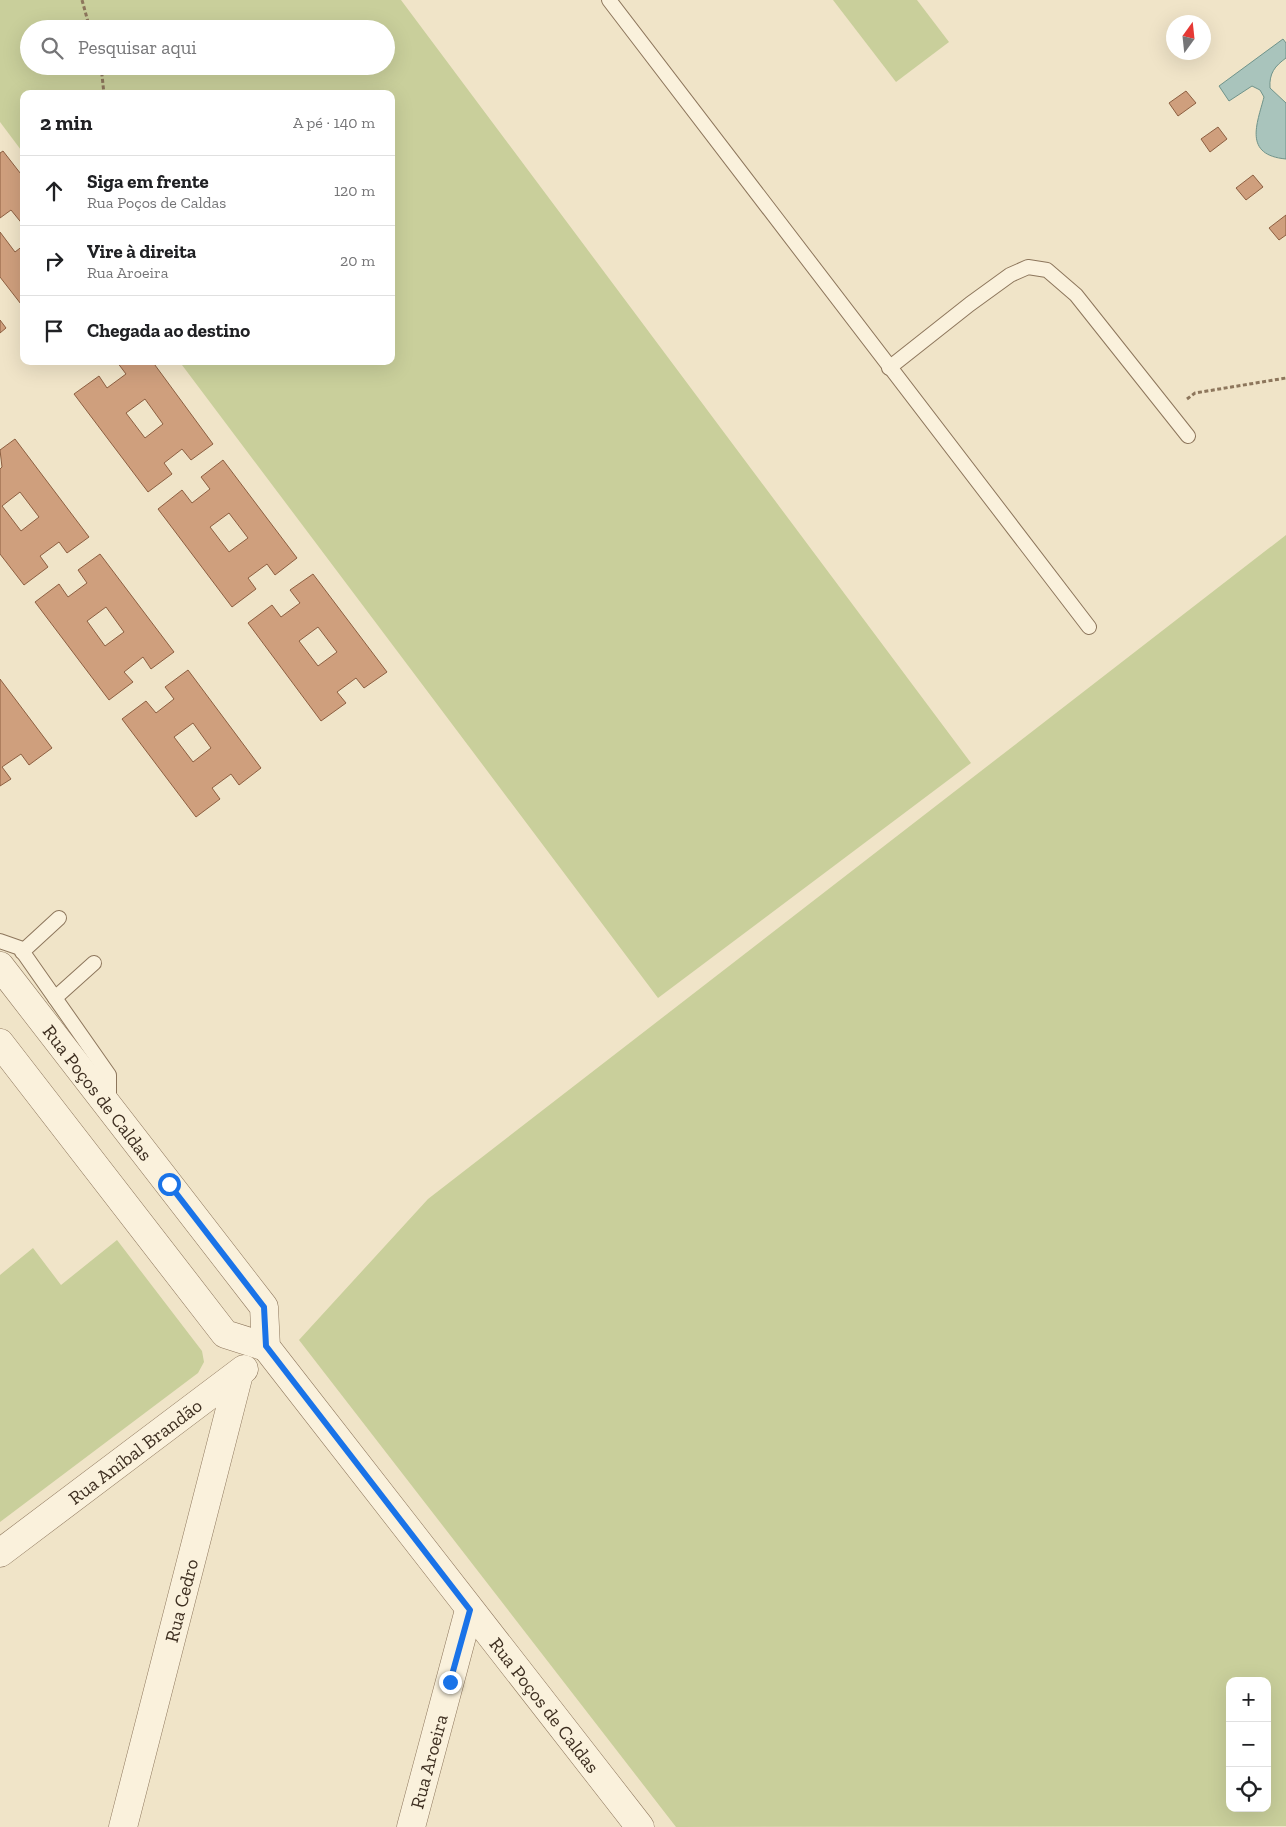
<!DOCTYPE html>
<html lang="pt">
<head>
<meta charset="utf-8">
<style>
  :root { --surface:#fff; --page:#f6f6f6; --text:#202124; --muted:#757577; --line:#e0e0e0 }
  body { margin:0; font-family:"Zilla Slab",serif; background:var(--page); color:var(--text) }
  .controls { position:absolute; right:15px; bottom:15px; display:grid; overflow:hidden; border-radius:10px; box-shadow:0 5px 20px #0002 }
  .controls button { width:45px; height:45px; display:grid; place-items:center; padding:0; border:0; border-bottom:1px solid var(--line); background:var(--surface); color:var(--text); font:25px sans-serif }
  .compass { position:absolute; left:1166px; top:15px; width:45px; height:45px; border-radius:50%; background:var(--surface); box-shadow:0 5px 20px #0002; rotate:15deg }
  .stop { position:absolute; width:15px; height:15px; margin:-11px; border:4px solid #1a73e8; border-radius:50%; background:#fff }
  .stop.end { background:#1a73e8; border-color:#fff; box-shadow:0 1px 5px #0008 }
  .list { margin:0; padding:0; list-style:none }
  h2 { display:flex; justify-content:space-between; align-items:center; height:65px; margin:0; padding:0 20px; font-size:21px }
  h2 small { font-size:16px; font-weight:400; color:var(--muted) }
  .list li { display:grid; grid-template-columns:32px 1fr auto; gap:15px; align-items:center; box-sizing:border-box; height:70px; padding:0 20px; border-top:1px solid var(--line) }
  .list b { display:block; font-size:19px; white-space:nowrap }
  .list p { margin:0; font-size:16px; white-space:nowrap; color:var(--muted) }
  .list em { font-size:16px; font-style:normal; color:var(--muted) }
  .icon { flex:none; width:28px; height:28px; fill:none; stroke:currentColor; stroke-width:2; stroke-linecap:round; stroke-linejoin:round }
  .map { position:relative; flex:none; width:1286px; height:1827px; overflow:hidden }
  .search { position:absolute; background:var(--surface); box-shadow:0 5px 20px #0002; left:20px; top:20px; width:375px; height:55px; display:flex; align-items:center; gap:12px; box-sizing:border-box; padding:0 18px; border-radius:28px; color:var(--muted); font-size:19px }
  .panel { position:absolute; background:var(--surface); box-shadow:0 5px 20px #0002; left:20px; top:90px; width:375px; height:275px; border-radius:10px }
  .map>svg:first-child { display:block }
  .green { fill:#c9cf9b; fill-rule:evenodd }
  .water { fill:#a9c4bc; stroke:#6f938a }
  .building { fill:#cf9f7d; stroke:#8d5f41; fill-rule:evenodd }
  .lines { fill:none; stroke-linecap:round; stroke-linejoin:round }
  .service-casing { stroke:#8d765c; stroke-width:16 }
  .minor-casing { stroke:#8d765c; stroke-width:29 }
  .path { stroke:#8d765c; stroke-width:3; stroke-dasharray:4 2.5; stroke-linecap:butt }
  .service { stroke:#faf1dc; stroke-width:14 }
  .minor { stroke:#faf1dc; stroke-width:28 }
  .route { stroke:#1a73e8; stroke-width:6 }
  .labels { text-anchor:middle; stroke-width:4; stroke-linejoin:round; paint-order:stroke }
  .street-label { font-size:19px; fill:#3d2e20; stroke:#f7eed8 }
</style>
</head>
<body>
<div class="map">
<svg width="1286" height="1827" viewBox="0 0 1286 1827">
  <rect width="100%" height="100%" fill="#f0e4c8"/>
  <!-- green -->
  <g class="green">
    <path d="M 0,0 L 401,0 L 971,763 L 658,998 L 179,361 L 391,361 L 391,94 L 24,94 L 24,154 L 0,122 ZM 29,29 L 386,29 L 386,66 L 29,66 Z"/>
    <polygon points="833,0 917,0 949,42 896,82"/>
    <path d="M 1286,535 L 1286,1826 L 676,1827 L 299,1340 L 428,1199 ZM 1230,1681 L 1267,1681 L 1267,1808 L 1230,1808 Z"/>
    <polygon points="117,1240 202,1351 204,1362 198,1373 0,1522 0,1275 33,1248 61,1285"/>
  </g>
  <!-- water -->
  <path class="water" d="M 1283,39 L 1286,43 L 1286,58 C 1275,66 1269,73 1270,88 L 1286,103 L 1286,159 C 1243,155 1257,124 1264,97 L 1260,90 L 1252,86 L 1229,101 L 1219,86 Z"/>
  <!-- building -->
  <g class="building">
    <polygon points="1186,91 1196,103 1178,116 1169,103"/>
    <polygon points="1218,127 1227,139 1210,152 1201,139"/>
    <polygon points="3,151 24,178 24,226 11,210 0,218 0,153"/>
    <polygon points="1253,175 1263,187 1246,200 1236,188"/>
    <polygon points="1286,215 1286,235 1279,240 1269,228"/>
    <polygon points="0,232 15,252 24,245 24,308 0,277"/>
    <polygon points="0,320 6,328 0,333"/>
    <path d="M 119,361 L 152,361 L 213,444 L 191,460 L 182,449 L 164,463 L 172,474 L 148,492 L 74,394 L 99,376 L 107,388 L 126,374 L 117,362 ZM 145,399 L 163,424 L 145,438 L 126,413 Z"/>
    <path d="M 15,439 L 89,537 L 67,553 L 59,542 L 40,556 L 48,567 L 24,585 L 0,554 L 0,469 L 2,467 L 0,450 ZM 20,492 L 39,517 L 21,531 L 2,506 Z"/>
    <path d="M 223,460 L 297,558 L 275,575 L 267,564 L 248,578 L 256,589 L 232,607 L 158,509 L 182,490 L 192,503 L 210,489 L 201,477 ZM 229,513 L 248,538 L 229,552 L 210,527 Z"/>
    <path d="M 100,554 L 174,652 L 151,669 L 143,657 L 124,672 L 133,682 L 109,700 L 35,602 L 59,584 L 68,597 L 87,583 L 78,570 ZM 106,607 L 124,632 L 105,646 L 87,621 Z"/>
    <path d="M 313,574 L 387,672 L 364,688 L 356,678 L 337,692 L 346,703 L 321,721 L 248,623 L 272,605 L 281,617 L 300,603 L 290,590 ZM 318,627 L 337,652 L 318,666 L 299,641 Z"/>
    <path d="M 188,670 L 261,768 L 239,785 L 231,774 L 212,788 L 220,799 L 196,817 L 122,719 L 146,701 L 156,713 L 174,699 L 165,687 ZM 193,723 L 211,748 L 193,762 L 174,737 Z"/>
    <polygon points="0,679 52,748 29,765 21,754 2,767 11,779 0,786"/>
  </g>
  <g class="lines">
    <!-- service casing -->
    <g class="service-casing">
      <g id="service">
        <polyline points="609,0 1089,627"/>
        <polyline points="889,368 970,304 1010,275 1028,267 1047,270 1076,295 1188,436"/>
        <polyline points="0,941 20,948 109,1075 109,1103"/>
        <polyline points="22,952 59,918"/>
        <polyline points="55,998 94,963"/>
      </g>
    </g>
    <!-- minor casing -->
    <g class="minor-casing">
      <g id="minor">
        <path id="s1" d="M 0,966 L 264,1307 L 266,1347 L 640,1827"/>
        <polyline points="0,1043 225,1334 266,1347"/>
        <path id="s2" d="M 0,1553 L 244,1369"/>
        <path id="s3" d="M 123,1827 L 239,1374"/>
        <path id="s4" d="M 411,1827 L 469,1610"/>
      </g>
    </g>
    <!-- path -->
    <g class="path">
      <polyline points="82,0 90,29"/>
      <polyline points="101,66 104,94"/>
      <polyline points="1187,399 1195,393 1286,378"/>
    </g>
    <!-- service -->
    <use href="#service" class="service"/>
    <!-- minor -->
    <use href="#minor" class="minor"/>
  </g>
  <g class="lines">
    <!-- route -->
    <polyline class="route" points="169,1184 264,1307 266,1346 470,1610 450,1682"/>
  </g>
  <g class="labels">
    <!-- street labels -->
    <g class="street-label">
      <text dy="7" stroke="none"><textPath href="#s1" startOffset="160">Rua Poços de Caldas</textPath></text>
      <text dy="7" stroke="none"><textPath href="#s2" startOffset="169">Rua Aníbal Brandão</textPath></text>
      <text dy="7" stroke="none"><textPath href="#s3" startOffset="234">Rua Cedro</textPath></text>
      <text dy="7" stroke="none"><textPath href="#s1" startOffset="925">Rua Poços de Caldas</textPath></text>
      <text dy="7" stroke="none"><textPath href="#s4" startOffset="68">Rua Aroeira</textPath></text>
    </g>
  </g>
</svg>
<div class="controls">
<button>+</button>
<button>−</button>
<button><svg class="icon" aria-label="locate" viewBox="0 0 24 24"><circle cx="12" cy="12" r="6"/><path d="M12 2v4M12 18v4M2 12h4M18 12h4"/></svg></button>
</div>
<svg class="compass" viewBox="-18 -18 36 36"><path d="M0-13l5 13h-10z" fill="#e53935"/><path d="M0 13l5-13h-10z" fill="#757577"/></svg>
<div class="stop" style="left:169px;top:1184px"></div>
<div class="stop end" style="left:450px;top:1682px"></div>
<div class="search"><svg class="icon" aria-label="search" viewBox="0 0 24 24"><circle cx="10" cy="10" r="6"/><path d="M15 15l6 6"/></svg>Pesquisar aqui</div>
<section class="panel">
<h2>2 min<small>A pé · 140 m</small></h2>
<ul class="list">
<li><svg class="icon" aria-label="ahead" viewBox="0 0 24 24"><path d="M12 20V5M6 11l6-6 6 6"/></svg><div><b>Siga em frente</b><p>Rua Poços de Caldas</p></div><em>120 m</em></li>
<li><svg class="icon" aria-label="right" viewBox="0 0 24 24"><path d="M7 20v-9h11M14 6l5 5-5 5"/></svg><div><b>Vire à direita</b><p>Rua Aroeira</p></div><em>20 m</em></li>
<li><svg class="icon" aria-label="arrive" viewBox="0 0 24 24"><path d="M6 21V4h12l-3 4 3 4H6"/></svg><div><b>Chegada ao destino</b></div></li>
</ul>
</section>
</div>
</body>
</html>
